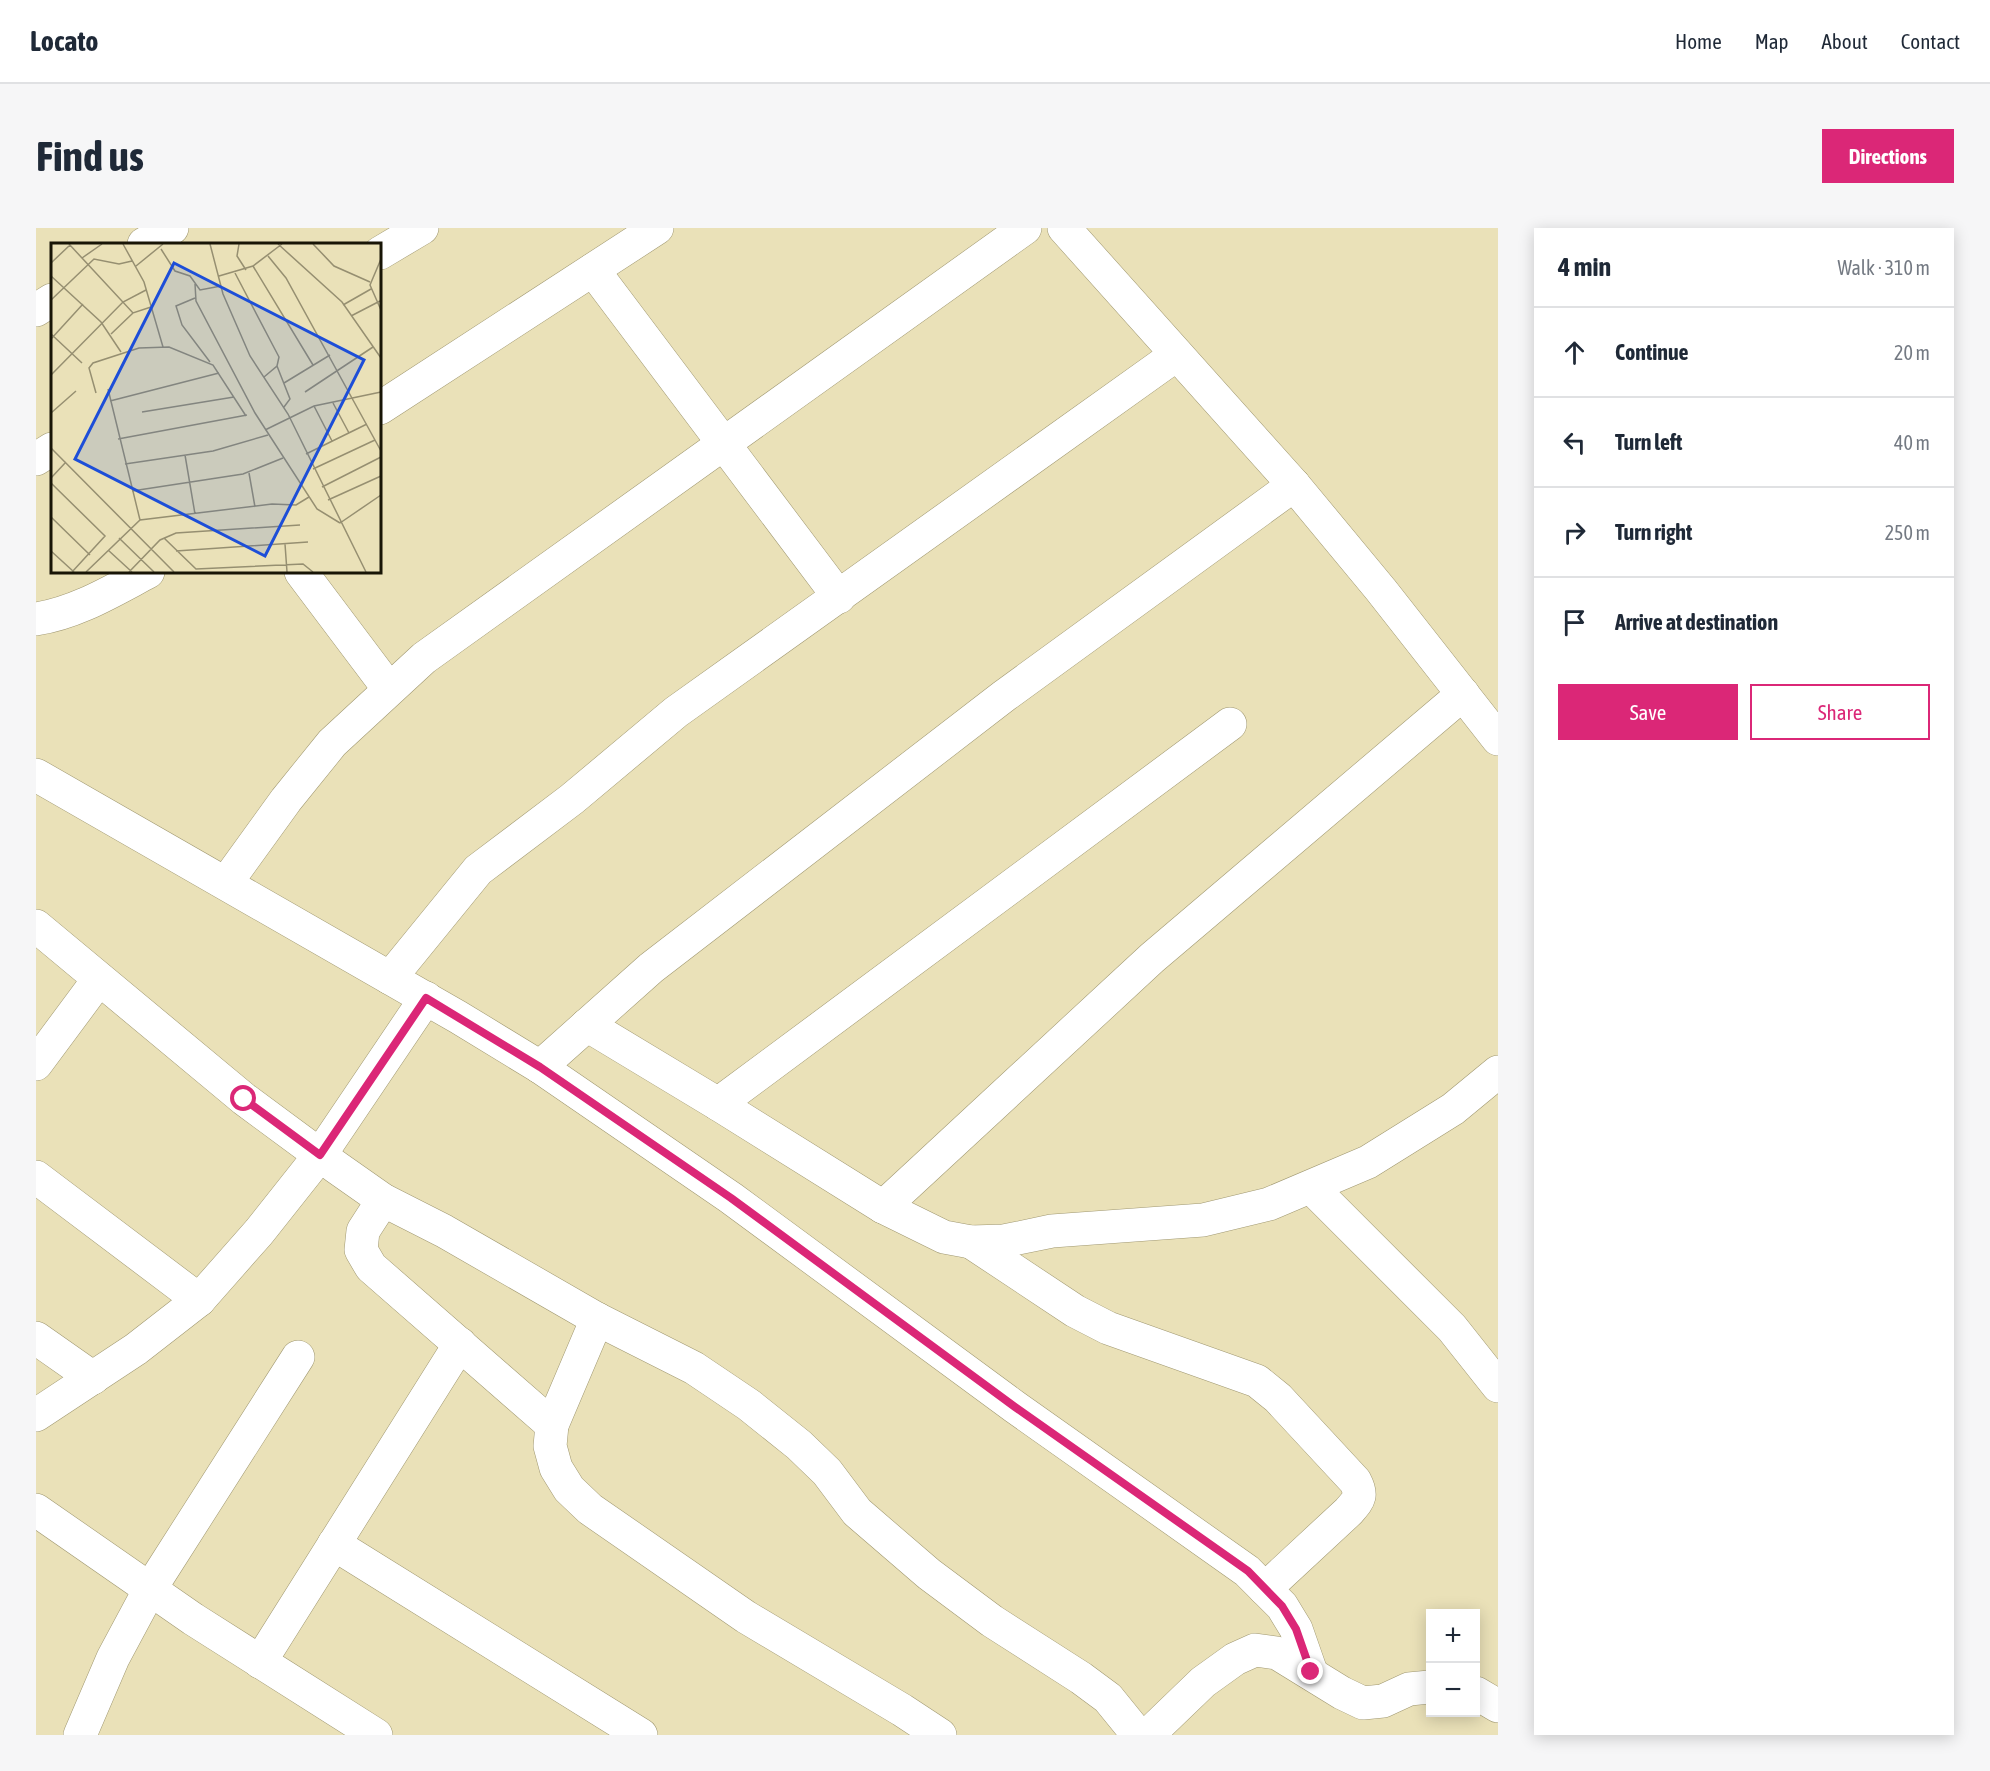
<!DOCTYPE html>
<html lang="en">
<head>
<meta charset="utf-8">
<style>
  :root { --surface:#fff; --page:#f6f6f7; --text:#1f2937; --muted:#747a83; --line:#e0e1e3; --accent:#db2777 }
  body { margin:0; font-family:"Asap Condensed",sans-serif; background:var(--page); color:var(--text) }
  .controls { position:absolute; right:18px; bottom:18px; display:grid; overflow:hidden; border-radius:0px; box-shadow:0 3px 15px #0003 }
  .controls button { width:54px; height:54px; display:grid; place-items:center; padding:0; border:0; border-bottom:2px solid var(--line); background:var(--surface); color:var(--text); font:30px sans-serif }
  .stop { position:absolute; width:18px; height:18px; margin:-14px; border:4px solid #db2777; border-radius:50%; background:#fff }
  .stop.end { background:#db2777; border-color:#fff; box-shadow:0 2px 6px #0008 }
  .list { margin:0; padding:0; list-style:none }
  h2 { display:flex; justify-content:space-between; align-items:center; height:78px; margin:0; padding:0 24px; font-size:26px }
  h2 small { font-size:20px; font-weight:400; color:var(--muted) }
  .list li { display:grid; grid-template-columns:39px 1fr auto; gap:18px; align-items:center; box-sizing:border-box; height:90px; padding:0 24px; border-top:2px solid var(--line) }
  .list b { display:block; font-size:22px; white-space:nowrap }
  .list em { font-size:20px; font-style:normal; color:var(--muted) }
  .actions { display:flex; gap:12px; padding:18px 24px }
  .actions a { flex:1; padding:14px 0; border:2px solid var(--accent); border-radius:0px; text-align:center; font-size:21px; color:var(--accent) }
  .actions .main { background:var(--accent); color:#fff }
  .icon { flex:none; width:33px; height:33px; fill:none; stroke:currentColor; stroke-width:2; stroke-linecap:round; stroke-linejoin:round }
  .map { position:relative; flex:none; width:1462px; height:1507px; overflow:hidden; border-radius:0px }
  header { display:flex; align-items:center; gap:36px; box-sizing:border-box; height:84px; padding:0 30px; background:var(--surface); border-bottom:2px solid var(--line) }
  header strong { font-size:28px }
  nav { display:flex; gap:33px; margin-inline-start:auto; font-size:21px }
  .intro { display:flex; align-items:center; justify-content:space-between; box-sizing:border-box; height:144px; padding:0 36px }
  h1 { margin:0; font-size:42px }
  .button { padding:15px 27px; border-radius:0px; background:var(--accent); color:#fff; font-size:21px; font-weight:700 }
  main { display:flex; gap:36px; padding:0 36px }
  aside { flex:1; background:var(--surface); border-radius:0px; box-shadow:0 3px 15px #0003 }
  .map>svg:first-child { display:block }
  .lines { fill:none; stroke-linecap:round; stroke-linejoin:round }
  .minor-casing { stroke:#a09871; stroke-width:34 }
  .minor { stroke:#fff; stroke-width:33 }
  .route { stroke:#db2777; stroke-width:8 }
  .inset-road { fill:none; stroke:#968f71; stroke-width:1.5 }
  .view { fill:#1d4ed8; fill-opacity:0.15; stroke:#1d4ed8; stroke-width:3 }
  .inset-edge { fill:none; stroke:#181506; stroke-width:3 }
</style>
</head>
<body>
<header>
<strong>Locato</strong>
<nav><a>Home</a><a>Map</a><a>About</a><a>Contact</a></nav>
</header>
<div class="intro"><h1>Find us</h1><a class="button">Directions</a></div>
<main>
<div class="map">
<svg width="1462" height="1507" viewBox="0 0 1462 1507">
  <rect width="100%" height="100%" fill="#eae1b8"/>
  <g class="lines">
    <!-- minor casing -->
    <g class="minor-casing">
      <g id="minor">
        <polyline points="1028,0 1258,257 1345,362 1462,511"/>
        <polyline points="108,16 136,0"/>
        <polyline points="344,25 386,0"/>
        <polyline points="557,42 803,369"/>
        <polyline points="0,82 16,72"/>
        <polyline points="344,180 621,0"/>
        <polyline points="0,231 16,221"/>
        <polyline points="265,344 353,461"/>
        <path d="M 0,391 C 40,385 76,363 112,344"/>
        <polyline points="0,547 422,789 504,839 695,970 979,1179 1211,1343 1246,1378 1260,1401 1275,1444"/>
        <polyline points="190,655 250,572 296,515 388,430 989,0"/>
        <polyline points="0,698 208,871 300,939 347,972 408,1003 561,1091 658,1140 713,1177 763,1217 791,1244 821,1284 893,1346 956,1393 1045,1450 1072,1470 1102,1507"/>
        <polyline points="354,750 442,642 536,571 640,484 1140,127"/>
        <polyline points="551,797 682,876 847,979 908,1009 935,1014 968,1013 1016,1003 1167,992 1233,976 1332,934 1417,881 1462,844"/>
        <polyline points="0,836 63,751"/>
        <polyline points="504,839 615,740 968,468 1258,257"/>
        <polyline points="682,876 1194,496"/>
        <polyline points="0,949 163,1072"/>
        <polyline points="1275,959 1416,1100 1462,1158"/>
        <polyline points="347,972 327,1003 325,1022 335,1039 516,1197"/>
        <polyline points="847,979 1116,730 1427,466"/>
        <path d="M 935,1014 L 1039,1083 L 1072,1100 L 1221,1153 L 1242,1170 L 1319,1253 C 1327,1268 1323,1271 1313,1283 L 1229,1361"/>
        <polyline points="561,1091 516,1197 514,1218 520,1240 533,1261 554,1281 710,1389 866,1482 904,1507"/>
        <polyline points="0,1110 57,1150"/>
        <polyline points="0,1187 100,1121 163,1072 223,1004 284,927 390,770"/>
        <polyline points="0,1282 157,1391 340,1507"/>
        <polyline points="298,1316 605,1507"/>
        <polyline points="224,1434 424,1116"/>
        <polyline points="1440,1465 1462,1478"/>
        <polyline points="44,1507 77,1430 114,1361 262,1129"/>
        <polyline points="1112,1507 1167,1454 1199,1431 1219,1422 1241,1425 1306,1465 1327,1475 1347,1473 1373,1461 1394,1459"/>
      </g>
    </g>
    <!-- minor -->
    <use href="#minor" class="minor"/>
  </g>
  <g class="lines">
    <!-- route -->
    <polyline class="route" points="208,871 284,927 390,770 504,839 695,970 979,1179 1212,1343 1246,1378 1260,1401 1275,1444"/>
  </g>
  <!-- overview -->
  <g transform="translate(15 15)">
    <rect width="330" height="330" fill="#eae1b8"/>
    <path class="inset-road" d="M 18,1 L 82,70 L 100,64M 72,1 L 93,39 L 112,104M 159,1 L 172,51 L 199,113 L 237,171 L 315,329M 188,1 L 186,13 L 195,27M 227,1 L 291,59 L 330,115M 262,1 L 283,23 L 319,39M 110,6 L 124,28 L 139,33 L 149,47 L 170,43M 217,13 L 235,35 L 330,208M 31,15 L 51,1M 330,16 L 319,42 L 330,67M 0,20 L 19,2M 85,23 L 112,1M 202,23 L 262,122M 184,30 L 228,114 L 226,123 L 213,134M 0,33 L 50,79 L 70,109M 168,33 L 202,23 L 231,1M 144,41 L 145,58 L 204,170 L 266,266 L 289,280M 144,55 L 125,63 L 131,82 L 159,119M 0,57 L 43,16 L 68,21 L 81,18M 292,62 L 320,46M 300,73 L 329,58M 0,91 L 31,120M 60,91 L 82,70M 0,96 L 32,61M 226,123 L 239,156 L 233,164M 0,132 L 72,59 L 95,47M 233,140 L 279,112M 57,146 L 89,277M 254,149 L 322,104M 45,150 L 38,125 L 42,120 L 88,105 L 118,104 L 162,122 L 195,173M 59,158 L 168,130M 282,160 L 298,190M 263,163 L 281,198M 91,169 L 183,154M 0,170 L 25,148M 214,187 L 263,163 L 330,149M 67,196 L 196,172M 0,205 L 123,329M 255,211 L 316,181M 134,212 L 144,271M 74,221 L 162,208 L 217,192M 262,226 L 324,197M 198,230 L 204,264M 0,235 L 15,219M 0,240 L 54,293 L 21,329M 271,244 L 330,214M 81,248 L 192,231 L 232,215M 277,257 L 330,233M 0,274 L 39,312M 289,280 L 330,252M 68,295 L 103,329M 113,295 L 145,326 L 252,321 L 262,329M 234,301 L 236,329M 57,307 L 81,329M 0,308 L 23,329M 125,308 L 257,299M 35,329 L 89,277 L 221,261 L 245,262 L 258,254M 78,329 L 109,297 L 125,290 L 249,282"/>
    <path class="view" d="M 123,20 L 313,117 L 214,313 L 24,216 Z"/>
    <rect width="330" height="330" class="inset-edge"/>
  </g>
</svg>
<div class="controls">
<button>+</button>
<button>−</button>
</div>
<div class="stop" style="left:208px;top:871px"></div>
<div class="stop end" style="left:1275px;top:1444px"></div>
</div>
<aside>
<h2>4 min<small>Walk · 310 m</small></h2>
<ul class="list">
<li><svg class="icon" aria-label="ahead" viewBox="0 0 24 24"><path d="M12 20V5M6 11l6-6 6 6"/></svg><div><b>Continue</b></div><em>20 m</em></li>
<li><svg class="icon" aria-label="left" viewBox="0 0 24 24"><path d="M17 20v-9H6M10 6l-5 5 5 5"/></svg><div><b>Turn left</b></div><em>40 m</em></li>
<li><svg class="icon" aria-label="right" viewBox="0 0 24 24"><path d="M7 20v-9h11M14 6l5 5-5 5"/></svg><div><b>Turn right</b></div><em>250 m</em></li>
<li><svg class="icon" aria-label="arrive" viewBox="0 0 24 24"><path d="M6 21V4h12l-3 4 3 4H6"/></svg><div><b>Arrive at destination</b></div></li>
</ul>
<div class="actions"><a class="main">Save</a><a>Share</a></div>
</aside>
</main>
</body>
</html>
